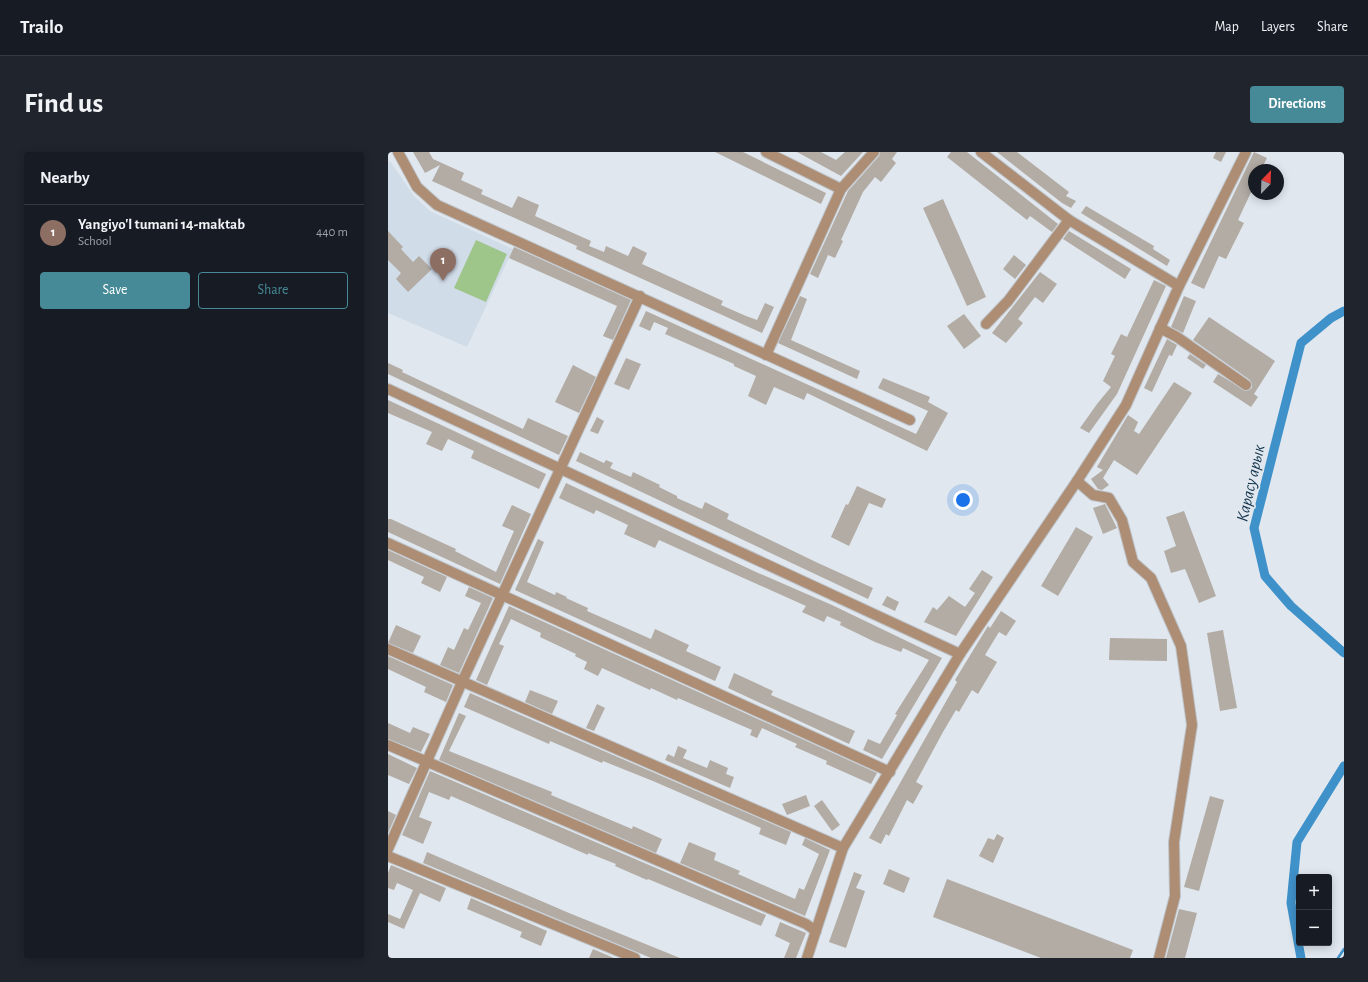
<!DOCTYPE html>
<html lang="en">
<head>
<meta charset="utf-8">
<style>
  :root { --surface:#171b24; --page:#20242c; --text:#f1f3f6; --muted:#9ea1a6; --line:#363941; --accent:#458a96 }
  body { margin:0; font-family:"Alegreya Sans",sans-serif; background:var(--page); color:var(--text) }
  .controls { position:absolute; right:12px; bottom:12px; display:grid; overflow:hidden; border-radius:4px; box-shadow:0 2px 10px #0003 }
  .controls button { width:36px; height:36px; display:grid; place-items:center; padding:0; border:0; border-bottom:1px solid var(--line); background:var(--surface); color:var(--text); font:20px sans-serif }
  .compass { position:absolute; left:860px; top:12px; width:36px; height:36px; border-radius:50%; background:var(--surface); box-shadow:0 2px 10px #0003; rotate:23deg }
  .you { position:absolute; left:575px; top:348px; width:14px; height:14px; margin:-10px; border:3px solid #fff; border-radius:50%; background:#1a73e8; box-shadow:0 0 0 6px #1a73e833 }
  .badge { display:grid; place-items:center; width:26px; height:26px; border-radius:50%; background:var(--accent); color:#fff; font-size:13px; font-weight:700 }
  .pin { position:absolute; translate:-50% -33px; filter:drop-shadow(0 1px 2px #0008) }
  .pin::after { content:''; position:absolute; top:21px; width:14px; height:12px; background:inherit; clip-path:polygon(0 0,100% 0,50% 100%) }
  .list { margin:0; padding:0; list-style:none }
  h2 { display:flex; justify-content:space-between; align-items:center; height:52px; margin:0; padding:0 16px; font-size:17px }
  h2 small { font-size:13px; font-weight:400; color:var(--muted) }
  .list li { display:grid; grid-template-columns:26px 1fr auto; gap:12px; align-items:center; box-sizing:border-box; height:56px; padding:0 16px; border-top:1px solid var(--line) }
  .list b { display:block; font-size:15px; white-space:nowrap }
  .list p { margin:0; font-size:13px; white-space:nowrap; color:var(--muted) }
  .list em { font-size:13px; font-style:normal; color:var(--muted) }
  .actions { display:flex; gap:8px; padding:12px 16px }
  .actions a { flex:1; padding:9px 0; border:1px solid var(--accent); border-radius:4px; text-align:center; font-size:14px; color:var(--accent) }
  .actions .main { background:var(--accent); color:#fff }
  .map { position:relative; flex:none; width:956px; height:806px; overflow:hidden; border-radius:4px }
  header { display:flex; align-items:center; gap:24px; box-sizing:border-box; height:56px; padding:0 20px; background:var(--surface); border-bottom:1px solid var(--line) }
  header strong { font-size:19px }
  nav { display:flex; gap:22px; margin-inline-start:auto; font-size:14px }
  .intro { display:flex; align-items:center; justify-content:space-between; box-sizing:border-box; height:96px; padding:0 24px }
  h1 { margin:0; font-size:28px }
  .button { padding:10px 18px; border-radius:4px; background:var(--accent); color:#fff; font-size:14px; font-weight:700 }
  main { display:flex; gap:24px; padding:0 24px }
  aside { flex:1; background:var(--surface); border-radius:4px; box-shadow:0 2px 10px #0003 }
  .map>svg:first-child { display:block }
  .built { fill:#d1dce9 }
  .green { fill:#9fc68a }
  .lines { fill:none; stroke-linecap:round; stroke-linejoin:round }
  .stream { stroke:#3f91ca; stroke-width:2.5 }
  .canal { stroke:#3f91ca; stroke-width:9 }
  .building { fill:#b2aca5 }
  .minor-casing { stroke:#bec4ca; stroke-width:12 }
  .minor { stroke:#ad8e74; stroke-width:10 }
  .labels { text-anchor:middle; stroke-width:3.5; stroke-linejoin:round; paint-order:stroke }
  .water-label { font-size:17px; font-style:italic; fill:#10334b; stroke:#e0e7ee }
</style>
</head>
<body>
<header>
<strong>Trailo</strong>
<nav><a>Map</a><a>Layers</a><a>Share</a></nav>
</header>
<div class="intro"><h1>Find us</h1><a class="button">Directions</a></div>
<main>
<aside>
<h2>Nearby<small></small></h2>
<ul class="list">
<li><span class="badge" style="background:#8d6e63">1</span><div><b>Yangiyo'l tumani 14-maktab</b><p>School</p></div><em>440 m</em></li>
</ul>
<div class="actions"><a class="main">Save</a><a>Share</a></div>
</aside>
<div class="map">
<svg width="956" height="806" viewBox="0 0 956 806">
  <rect width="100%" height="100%" fill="#e0e7ee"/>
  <!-- built -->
  <polygon class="built" points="2,9 26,44 42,59 125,97 79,195 0,161 0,10"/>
  <!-- green -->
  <polygon class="green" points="88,88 119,102 98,150 66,136"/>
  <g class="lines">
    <!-- stream -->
    <polyline class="stream" points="950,806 956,797"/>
    <!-- canal -->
    <g class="canal">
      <polyline points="956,159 943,166 913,191 866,376 877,424 903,454 956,501"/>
      <polyline points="913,806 903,751 909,690 956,614"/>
    </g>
  </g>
  <!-- building -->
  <g class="building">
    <polygon points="25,0 41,0 45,7 76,21 73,28 95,38 93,42 124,56 130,44 151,53 147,64 203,89 201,94 216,100 218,94 240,104 245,94 259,101 254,112 335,149 333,153 358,164 369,168 377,151 386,155 374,181 188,97 189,94 44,29 52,13 37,21"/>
    <polygon points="327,0 355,0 438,41 433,52"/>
    <polygon points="409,0 433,0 448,8 457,0 475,0 453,24"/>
    <polygon points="492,0 509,0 504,7 508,11 493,30 487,25 475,40 453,88 455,89 447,106 440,103 430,126 422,122 460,39 491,4"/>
    <polygon points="563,0 579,0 670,72 664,80 642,64 639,68 559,5"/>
    <polygon points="609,0 629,0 681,40 678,44 688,49 683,56 674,51"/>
    <polygon points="828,0 838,0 833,10 825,6"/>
    <polygon points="866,0 879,6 873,18 866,18 866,34 850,68 856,71 838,107 831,104 816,137 803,131"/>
    <polygon points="555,47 598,145 579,154 535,56"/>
    <polygon points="698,54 766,94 765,97 782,108 779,114 693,61"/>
    <polygon points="0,79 15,95 13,97 25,110 31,104 44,117 20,140 8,127 13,121 0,108"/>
    <polygon points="681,79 743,117 737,127 675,87"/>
    <polygon points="126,95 243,148 225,188 215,184 229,154 121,106"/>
    <polygon points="626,103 638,113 627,127 615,117"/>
    <polygon points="652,120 669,132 655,151 647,145 630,167 635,171 618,191 604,181"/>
    <polygon points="766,128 778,134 729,242 701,281 692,276 709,252 723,235 715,229 727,204 723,202 733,182 739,185"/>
    <polygon points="412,144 419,147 403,188 472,219 469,227 390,191"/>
    <polygon points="796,144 808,149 795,181 783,175"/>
    <polygon points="258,159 528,282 540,259 490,236 495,226 542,245 540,250 560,261 539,299 419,241 416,248 386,235 378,253 360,244 368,224 346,214 346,212 277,182 280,176 266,170 262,179 251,174"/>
    <polygon points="576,162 593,184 576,197 559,174"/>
    <polygon points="821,165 887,209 866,242 870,245 863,255 825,230 830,222 858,239 864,236 864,233 862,228 805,188"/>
    <polygon points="779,187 789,193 784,204 781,203 764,240 756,236"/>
    <polygon points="802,202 818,213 815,217 799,206"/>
    <polygon points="238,206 253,212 241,238 226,232"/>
    <polygon points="0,211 15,218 14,220 135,277 140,266 180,284 171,303 0,222"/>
    <polygon points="185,213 208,225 191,261 167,250"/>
    <polygon points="786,230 804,241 749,323 726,308 715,326 721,333 714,338 710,337 703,327 715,318 709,315 740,263 750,270 746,279 751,282"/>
    <polygon points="0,248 158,322 151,337 83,306 86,299 60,287 54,299 38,292 44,280 0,261"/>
    <polygon points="209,265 216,269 210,282 202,279"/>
    <polygon points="192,300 216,311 218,308 225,311 222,316 243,325 245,320 272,333 271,335 289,344 289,346 314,357 317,350 341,362 339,367 430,411 485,436 480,447 188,309"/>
    <polygon points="178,331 368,420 444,453 554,506 494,607 475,598 480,587 492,592 509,563 507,562 541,508 515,496 513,500 487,490 452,473 453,470 439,464 436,470 414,460 418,454 271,388 267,396 236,382 240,373 208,358 206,362 171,346"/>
    <polygon points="469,334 498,347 494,356 481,351 461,394 443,385 458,352 460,353"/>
    <polygon points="717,352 729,376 715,382 705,356"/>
    <polygon points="124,353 143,362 112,432 0,380 0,367 3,367 68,397 67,399 108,420 126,379 114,374"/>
    <polygon points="796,359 828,444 811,451 797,417 783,421 776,399 788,394 778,365"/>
    <polygon points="688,375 705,385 670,444 653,434"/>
    <polygon points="150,387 156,390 139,430 167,443 168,440 179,445 178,446 200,456 199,459 263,487 267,477 301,493 298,499 333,515 327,529 127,438"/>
    <polygon points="0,398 59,425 52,440 33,431 36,425 0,408"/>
    <polygon points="594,418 605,425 568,484 536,470 545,455 549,458 561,444 577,455 587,441 581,437"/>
    <polygon points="81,435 105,446 71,521 52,513 60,495 66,498 76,476 80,478 93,451 77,444"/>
    <polygon points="499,444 511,450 507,459 494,453"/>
    <polygon points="121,454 489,621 483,632 438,612 439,609 407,595 409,592 374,576 369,586 362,583 364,578 290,546 289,548 263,536 262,538 214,516 210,524 196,517 199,510 187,504 188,502 152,485 153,481 123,467 111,492 116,494 99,533 88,528"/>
    <polygon points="613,459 628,469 618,484 611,480 597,503 609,510 590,542 584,538 571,560 568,558 555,580 528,630 535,634 525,652 519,648 501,684 498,682 493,692 481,686 569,530 567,528 600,474 602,476"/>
    <polygon points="8,473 33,484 25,501 0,491"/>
    <polygon points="835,478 849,556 832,559 819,481"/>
    <polygon points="722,486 779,487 779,509 721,508"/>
    <polygon points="0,504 65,533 58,550 36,540 38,535 0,517"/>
    <polygon points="346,521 385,539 383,543 467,579 461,592 340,536"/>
    <polygon points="142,538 170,549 164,562 137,550"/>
    <polygon points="82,541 403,680 398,693 371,682 373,676 265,629 215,609 214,611 162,589 161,592 76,555"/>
    <polygon points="209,552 217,556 206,579 198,576"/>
    <polygon points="71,561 78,564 61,599 164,640 163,643 244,677 245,674 274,687 268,701 51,608"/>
    <polygon points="0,571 22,581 25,575 42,582 33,600 0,587"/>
    <polygon points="290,594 299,598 295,606 319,616 322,608 340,616 338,622 346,625 342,636 277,608 280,602 286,605"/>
    <polygon points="0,602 29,616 21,632 0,623"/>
    <polygon points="42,619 378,763 373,774 260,727 259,728 227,714 228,712 200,701 200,703 63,644 61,648 41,640 31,665 44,670 35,692 14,683"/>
    <polygon points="418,643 422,654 399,663 394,652"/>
    <polygon points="822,644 836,648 811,739 796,735"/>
    <polygon points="434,648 452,673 444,679 426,654"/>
    <polygon points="0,659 8,663 0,681"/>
    <polygon points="609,682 616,686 605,711 591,704 600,686 606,688"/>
    <polygon points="417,686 442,698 417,764 292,711 301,690 328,701 326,708 352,719 350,722 407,747 411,736 416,738 431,702 414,693"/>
    <polygon points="39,700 181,761 292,806 263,806 35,711"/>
    <polygon points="3,713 58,736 52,750 32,741 16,777 0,770 0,762 12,767 25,738 9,731 6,738 0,736 0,721"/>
    <polygon points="501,717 522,726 516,741 495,732"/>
    <polygon points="466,720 474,723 468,736 477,739 458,796 441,790"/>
    <polygon points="559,727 745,798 742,806 653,806 545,765"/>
    <polygon points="83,746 159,779 153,794 132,785 134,780 79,757"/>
    <polygon points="791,757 809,761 797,806 778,806"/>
    <polygon points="392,770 418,781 408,806 396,806 402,791 387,784"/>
    <polygon points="205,797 226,806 201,806"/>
  </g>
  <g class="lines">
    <!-- minor casing -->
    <g class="minor-casing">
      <g id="minor">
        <polyline points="10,0 29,35 49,53 522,268"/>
        <polyline points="378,0 453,37"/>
        <polyline points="593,0 681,68 791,134"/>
        <polyline points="598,172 620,149 681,68"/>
        <polyline points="772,176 789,185 858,233"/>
        <polyline points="378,203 453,37 486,0"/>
        <polyline points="0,237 572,502"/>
        <polyline points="689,329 705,343 721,346 734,368 745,410 763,426 793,494 804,573 786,690 787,744 771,806"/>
        <polyline points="0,391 502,620"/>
        <polyline points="0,497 455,696"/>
        <polyline points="0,593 418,772 428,779"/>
        <polyline points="0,697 74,530 252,144"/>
        <polyline points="0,704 247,806"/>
        <polyline points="419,806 455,696 572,502 689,329 738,253 791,134 858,0"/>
      </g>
    </g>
    <!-- minor -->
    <use href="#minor" class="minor"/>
  </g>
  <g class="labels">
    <!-- water labels -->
    <g class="water-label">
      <text transform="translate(862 331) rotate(-77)" y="6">Карасу арык</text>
    </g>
  </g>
</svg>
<div class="controls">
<button>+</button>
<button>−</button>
</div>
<svg class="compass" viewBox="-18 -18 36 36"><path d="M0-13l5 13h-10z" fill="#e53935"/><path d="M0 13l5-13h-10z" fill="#9ea1a6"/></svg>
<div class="you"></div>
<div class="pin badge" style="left:55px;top:129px;background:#8d6e63">1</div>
</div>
</main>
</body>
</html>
